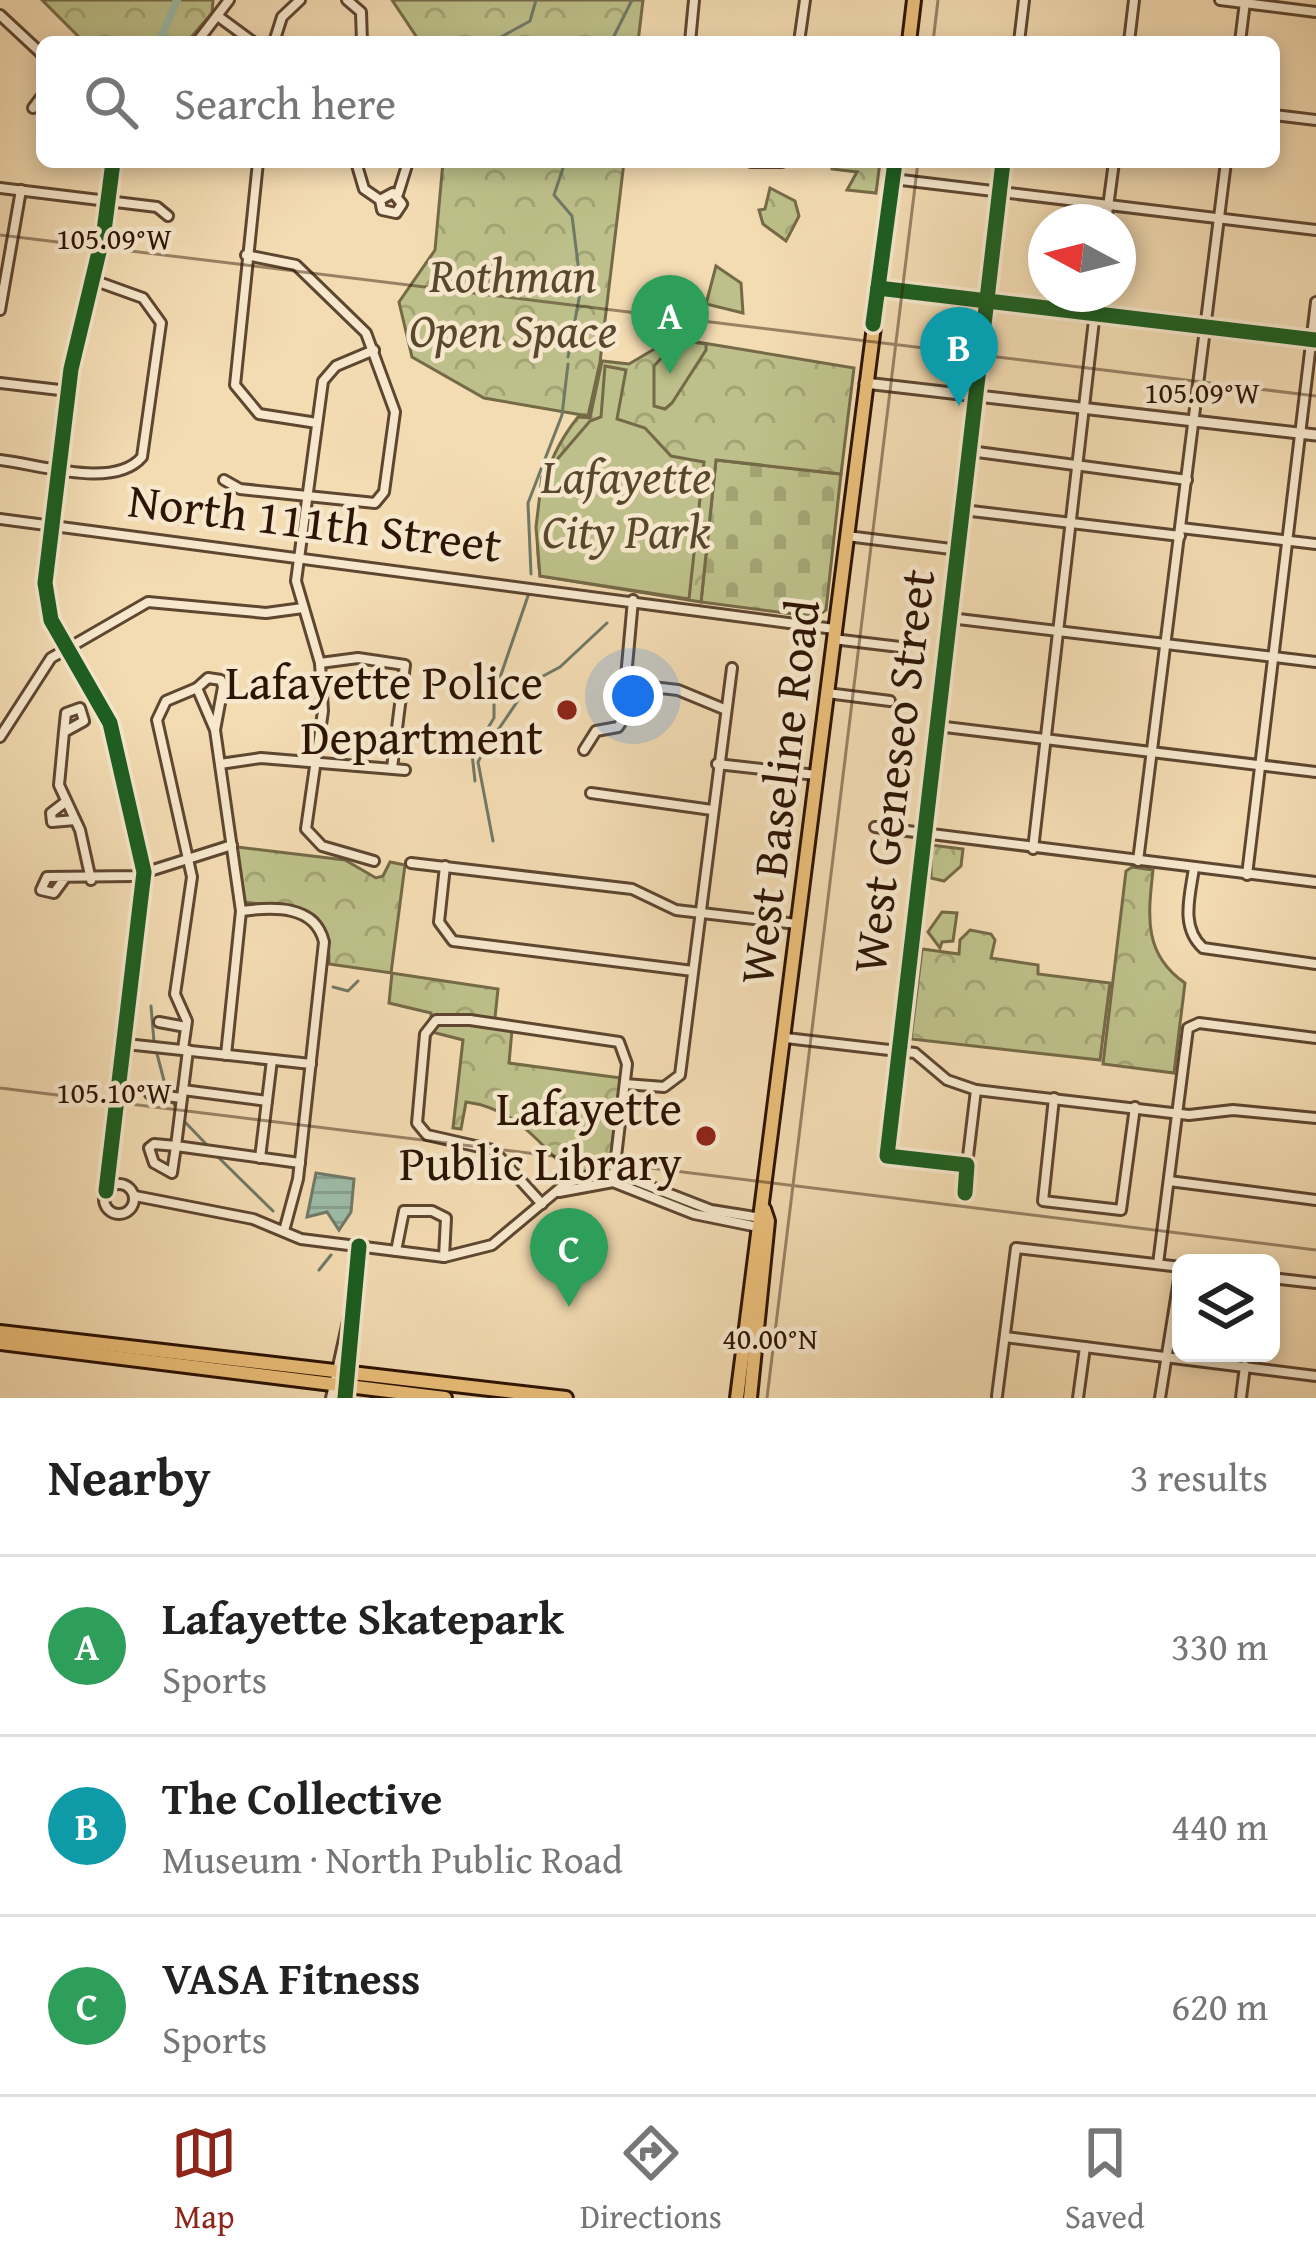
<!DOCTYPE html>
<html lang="en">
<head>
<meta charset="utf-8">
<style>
  :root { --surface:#fff; --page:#f6f6f6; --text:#222; --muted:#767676; --line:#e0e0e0; --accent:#8f2418 }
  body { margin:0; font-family:"Gentium Book Plus",serif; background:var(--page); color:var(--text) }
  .controls { position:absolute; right:36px; bottom:36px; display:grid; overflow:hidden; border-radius:18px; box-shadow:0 6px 18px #0003 }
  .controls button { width:108px; height:108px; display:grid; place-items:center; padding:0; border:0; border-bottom:3px solid var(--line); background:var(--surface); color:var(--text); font:60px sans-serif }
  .compass { position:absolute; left:1028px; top:204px; width:108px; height:108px; border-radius:50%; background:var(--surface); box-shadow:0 6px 18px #0003; rotate:277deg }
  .you { position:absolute; left:633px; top:696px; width:42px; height:42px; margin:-30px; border:9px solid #fff; border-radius:50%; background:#1a73e8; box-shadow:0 0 0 18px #1a73e833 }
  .badge { display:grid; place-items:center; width:78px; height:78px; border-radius:50%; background:var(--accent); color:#fff; font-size:39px; font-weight:700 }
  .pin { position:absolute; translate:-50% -99px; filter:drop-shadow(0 3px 6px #0008) }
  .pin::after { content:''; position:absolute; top:63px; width:42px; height:36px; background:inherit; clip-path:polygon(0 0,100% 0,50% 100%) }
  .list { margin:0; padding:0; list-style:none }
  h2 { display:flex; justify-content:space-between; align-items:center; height:156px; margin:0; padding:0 48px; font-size:51px }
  h2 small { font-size:39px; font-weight:400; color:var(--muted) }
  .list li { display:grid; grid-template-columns:78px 1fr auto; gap:36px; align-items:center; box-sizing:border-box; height:180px; padding:0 48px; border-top:3px solid var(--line) }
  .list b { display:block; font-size:45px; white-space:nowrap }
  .list p { margin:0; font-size:39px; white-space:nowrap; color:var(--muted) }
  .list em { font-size:39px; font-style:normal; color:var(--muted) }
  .icon { flex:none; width:66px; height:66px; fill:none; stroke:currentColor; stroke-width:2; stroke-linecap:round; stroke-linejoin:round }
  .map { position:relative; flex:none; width:1316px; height:1398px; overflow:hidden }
  .search { position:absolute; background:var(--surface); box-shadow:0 6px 18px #0003; left:36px; right:36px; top:36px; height:132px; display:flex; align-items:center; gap:30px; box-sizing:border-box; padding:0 42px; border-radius:18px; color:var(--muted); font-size:45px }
  .sheet { height:696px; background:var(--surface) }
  nav { display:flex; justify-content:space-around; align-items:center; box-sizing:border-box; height:168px; border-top:3px solid var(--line); background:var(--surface); font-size:33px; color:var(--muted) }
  nav a { display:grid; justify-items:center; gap:6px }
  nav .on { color:var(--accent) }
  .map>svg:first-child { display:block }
  .cemetery { fill:url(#cemetery-stones); stroke:#756a47; stroke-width:3 }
  .park { fill:url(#park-crowns); stroke:#756a47; stroke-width:3 }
  .garden { fill:#bdc08a; stroke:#756a47; stroke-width:3 }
  .water { fill:url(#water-rules); stroke:#707966; stroke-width:3 }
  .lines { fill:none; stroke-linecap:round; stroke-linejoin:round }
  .stream { stroke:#707966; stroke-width:3 }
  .canal { stroke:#9cbca8; stroke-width:8 }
  .minor-casing { stroke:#5e4630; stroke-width:14 }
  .tertiary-casing { stroke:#5e4630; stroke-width:15 }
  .primary-casing { stroke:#2d1404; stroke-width:18 }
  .minor { stroke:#f7e8cd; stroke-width:8 }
  .tertiary { stroke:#f7e8cd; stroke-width:9 }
  .primary { stroke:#eabe79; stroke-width:12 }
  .cycleway-casing { stroke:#f7e8cd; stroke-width:22 }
  .cycleway { stroke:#1b5e20; stroke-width:15 }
  .ticks { fill:none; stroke:#2d1404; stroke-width:3; stroke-opacity:0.45 }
  .poi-dot { fill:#8f2418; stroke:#f7e8cd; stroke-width:4.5 }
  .labels { text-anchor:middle; stroke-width:9; stroke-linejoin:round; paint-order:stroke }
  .park-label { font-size:48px; font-style:italic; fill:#58482c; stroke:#f7e8cd }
  .street-label { font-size:48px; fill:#2d1404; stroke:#f7e8cd }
  .poi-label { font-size:48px; fill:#2d1404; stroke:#f7e8cd; text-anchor:end }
  .ticks-label { font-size:30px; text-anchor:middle; fill:#2d1404; stroke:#f7e8cd; stroke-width:9; stroke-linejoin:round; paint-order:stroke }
</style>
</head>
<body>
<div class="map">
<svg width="1316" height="1398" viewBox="0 0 1316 1398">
  <defs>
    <pattern id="cemetery-stones" width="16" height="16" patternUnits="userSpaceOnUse" patternTransform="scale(3)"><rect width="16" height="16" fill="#bdc08a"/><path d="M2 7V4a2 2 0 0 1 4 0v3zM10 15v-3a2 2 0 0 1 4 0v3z" fill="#a3a475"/></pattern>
    <pattern id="park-crowns" width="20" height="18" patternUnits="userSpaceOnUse" patternTransform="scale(3)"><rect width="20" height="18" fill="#bdc08a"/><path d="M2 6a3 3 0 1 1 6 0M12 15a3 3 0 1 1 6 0" fill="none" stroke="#a3a475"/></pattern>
    <pattern id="water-rules" width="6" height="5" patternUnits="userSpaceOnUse" patternTransform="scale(3)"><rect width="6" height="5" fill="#9cbca8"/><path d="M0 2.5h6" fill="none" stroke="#87a18f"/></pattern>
  </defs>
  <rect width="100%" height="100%" fill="#f3dbb2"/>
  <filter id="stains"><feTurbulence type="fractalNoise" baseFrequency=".00167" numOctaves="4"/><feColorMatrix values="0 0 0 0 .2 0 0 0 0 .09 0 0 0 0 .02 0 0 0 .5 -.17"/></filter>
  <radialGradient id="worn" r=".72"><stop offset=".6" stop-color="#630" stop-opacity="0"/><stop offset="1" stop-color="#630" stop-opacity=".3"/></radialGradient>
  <!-- cemetery -->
  <polygon class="cemetery" points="716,460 841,474 826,610 816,617 701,602"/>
  <!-- park -->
  <g class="park">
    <polygon points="42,0 213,0 212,13 187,42 84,42"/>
    <polygon points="392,0 643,0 638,42 420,42"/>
    <polygon points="443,162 624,162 600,362 588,416 484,398 412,357 399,302 435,250"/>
    <polygon points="832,162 880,162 876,193 847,190 857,172 832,169"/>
    <polygon points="770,188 795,201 799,216 786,241 763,224 759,210 765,209"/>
    <path d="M 673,338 L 854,368 L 841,474 L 716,460 L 701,602 L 540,576 C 533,515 539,466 578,417 L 590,418 L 602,361 L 629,364 Z"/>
    <polygon points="931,845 963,849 961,866 944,881 931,878"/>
    <path d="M 237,847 L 345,860 L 376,878 L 383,876 L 390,862 L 405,865 L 391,973 L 498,989 L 494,1027 L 512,1030 L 509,1063 L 621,1078 L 611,1168 L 572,1176 C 540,1142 514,1108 466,1102 L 461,1129 L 453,1128 L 463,1040 L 432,1032 L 431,1013 L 389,1003 L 392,973 L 329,964 C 330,896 294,910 244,902 Z"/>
    <path d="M 1132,867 L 1153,870 C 1148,916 1143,954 1185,983 L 1174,1073 L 1103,1064 L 1126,871 Z"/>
    <polygon points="942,912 957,913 953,941 942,942 940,948 928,932"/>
    <polygon points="970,930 991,934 995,940 991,958 1038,965 1038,974 1110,983 1100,1060 911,1039 922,949 959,954 960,940"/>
  </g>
  <!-- garden -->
  <g class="garden">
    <polygon points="716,266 741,283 743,313 706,304"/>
    <polygon points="678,340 706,344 706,350 672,403 665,409 654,406 654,366"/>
    <polygon points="605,366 626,370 617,419 645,428 671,456 704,462 689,599 540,576 536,527 542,477 590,421 601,417"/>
  </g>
  <!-- water -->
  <polygon class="water" points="316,1173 354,1179 351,1212 339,1230 327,1212 307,1217"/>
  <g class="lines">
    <!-- stream -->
    <g class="stream">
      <polyline points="492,42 530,21 536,0"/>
      <polyline points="611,42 632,0"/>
      <polyline points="565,162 554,195 572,216 581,288 568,357"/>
      <polyline points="531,574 528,503 562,415 568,364"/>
      <polyline points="475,781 472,754 494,718 494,695 528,596"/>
      <polyline points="493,841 478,762 485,749 530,683 560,667 607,623"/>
      <polyline points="333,987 348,991 358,981"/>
      <polyline points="151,1006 154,1042"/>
      <polyline points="156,1050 167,1092"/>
      <polyline points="173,1102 176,1108"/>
      <polyline points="184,1121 208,1146"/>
      <polyline points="218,1157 273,1211"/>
      <polyline points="319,1270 331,1255"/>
    </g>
    <!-- canal -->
    <polyline class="canal" points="159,42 177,0"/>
    <!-- minor casing -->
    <g class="minor-casing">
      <g id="minor">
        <polyline points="347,0 361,12 362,42"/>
        <polyline points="1220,0 1316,12"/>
        <polyline points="0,15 42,54"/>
        <polyline points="219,17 253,42"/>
        <polyline points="197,42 229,0"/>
        <polyline points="274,42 282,17 300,0"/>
        <polyline points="690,42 694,0"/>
        <polyline points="799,42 805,0"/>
        <polyline points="1019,42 1024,0"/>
        <polyline points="1129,42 1134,0"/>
        <polyline points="1240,42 1245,2"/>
        <polyline points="33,108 42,96"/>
        <polyline points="1274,115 1316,120"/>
        <polyline points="258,162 235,385 259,414 317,423"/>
        <polyline points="356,162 364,189 380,200 382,210 396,213 402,204 393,193 380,200"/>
        <polyline points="751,162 782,162"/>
        <polyline points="893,179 1316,230"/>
        <polyline points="0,188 157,207 168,216"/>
        <polyline points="398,194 408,162"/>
        <polyline points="1106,222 1114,162"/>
        <polyline points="879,288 1311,339"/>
        <polyline points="0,310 21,190"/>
        <polyline points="374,350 336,366 323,381 296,581 320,663 323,711 306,829 322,846 374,861"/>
        <polyline points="0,383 68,391"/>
        <polyline points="970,451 1187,480"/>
        <path d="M 0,460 C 38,464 114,490 142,457 L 161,323 L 143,298 L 93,280"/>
        <polyline points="224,480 240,489 375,503 384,492 395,412 366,333 296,265 246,255"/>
        <polyline points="963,510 1180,536"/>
        <polyline points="0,519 834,629"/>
        <polyline points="1181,528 1316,544"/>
        <polyline points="847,536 959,550"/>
        <polyline points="950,618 1316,662"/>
        <polyline points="833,639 900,647"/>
        <polyline points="320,663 358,658 405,665 392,768"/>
        <polyline points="626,684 678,690 724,709"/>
        <polyline points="827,693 890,701"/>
        <polyline points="937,726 1316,772"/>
        <polyline points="215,730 223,687 221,680 208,678 197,688 215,730 241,911 226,1055"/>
        <polyline points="64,732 66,713 80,708 84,721 64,732 59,785 80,830 91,880"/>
        <polyline points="0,737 51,658 148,602 266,613 303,608"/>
        <polyline points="584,750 596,731 618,727 622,721 633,600"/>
        <polyline points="220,764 261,758 405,770"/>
        <polyline points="717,764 816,775"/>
        <polyline points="591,793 712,810"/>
        <polyline points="64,803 51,813 52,822 75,820"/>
        <polyline points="875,827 1316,882"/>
        <polyline points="1033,849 1097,294"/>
        <polyline points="1138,861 1226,162"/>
        <polyline points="411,863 632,889 676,910 797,924"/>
        <polyline points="445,866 439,922 453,941 693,971"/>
        <path d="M 1194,868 C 1190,896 1180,927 1203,948 L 1316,964"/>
        <polyline points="1247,875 1316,302"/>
        <polyline points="65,878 54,893 41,890 47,877 134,876 232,845"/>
        <path d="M 241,911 C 272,907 315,904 324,942 L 298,1179 L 284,1231"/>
        <polyline points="159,1022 186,1027"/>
        <polyline points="786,1038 915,1053 947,1080 976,1090 1189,1115 1233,1110 1316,1118"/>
        <polyline points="126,1044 311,1064"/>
        <polyline points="183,1049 187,1021 175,994 192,877 157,720 166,701 197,688"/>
        <polyline points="188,1050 176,1146 300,1163"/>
        <polyline points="625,1084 664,1087 680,1075 732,668"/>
        <polyline points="183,1090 267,1101"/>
        <polyline points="150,1094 182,1098"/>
        <polyline points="1054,1098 1043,1201 1121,1210 1135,1107"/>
        <polygon points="154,1144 176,1146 172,1173 154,1163 149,1148"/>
        <polyline points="260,1158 272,1060"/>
        <polyline points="967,1165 976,1090"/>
        <polyline points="1169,1181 1316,1200"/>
        <circle cx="119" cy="1199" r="15"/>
        <polyline points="106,1191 144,872 110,723 51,620 45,583 71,369 104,231 113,162"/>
        <polyline points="559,1192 613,1182 694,1214 758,1227"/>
        <polyline points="965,1193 967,1165 887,1156 1003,162"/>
        <polyline points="135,1196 253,1219 301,1239 444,1257 492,1245 565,1184 597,1173 626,1177 711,1210 761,1218"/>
        <polyline points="542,1204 493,1150 427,1135 417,1123 425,1034 436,1020 470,1020 619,1042 627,1064 613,1182"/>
        <polyline points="396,1251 404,1211 432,1211 446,1218 444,1257"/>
        <polyline points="1158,1264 1188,1028 1199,1023 1316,1038"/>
        <polyline points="1271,1278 1316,1283"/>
        <polyline points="1005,1337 1316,1376"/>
        <polyline points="997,1396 1016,1248 1181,1267"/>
        <polyline points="331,1398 352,1303"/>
        <polyline points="345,1398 359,1246"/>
        <polyline points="1078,1398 1085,1347"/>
        <polyline points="1160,1398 1181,1267"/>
        <polyline points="1241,1398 1245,1366"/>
      </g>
    </g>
    <!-- tertiary casing -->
    <g class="tertiary-casing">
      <polyline id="tertiary" points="865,383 1316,435"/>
    </g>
    <!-- primary casing -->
    <g class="primary-casing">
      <g id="primary">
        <polyline points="909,42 914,0"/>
        <polyline points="0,1332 566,1398"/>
        <polyline points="0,1343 445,1398"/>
        <polyline points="737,1398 895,162"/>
        <polyline points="750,1398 768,1221 764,1209"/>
      </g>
    </g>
    <!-- minor -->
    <use href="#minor" class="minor"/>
    <!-- tertiary -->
    <use href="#tertiary" class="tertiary"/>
    <!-- primary -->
    <use href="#primary" class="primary"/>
    <!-- cycleway casing -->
    <g class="cycleway-casing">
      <g id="cycleway">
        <polyline points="878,288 1316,340"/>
        <polyline points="873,324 895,162"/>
        <polyline points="106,1191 144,872 110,723 51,620 45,583 71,369 104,231 113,162"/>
        <polyline points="965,1193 967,1165 887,1156 1003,162"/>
        <polyline points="345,1398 359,1246"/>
      </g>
    </g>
    <!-- cycleway -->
    <use href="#cycleway" class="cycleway"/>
  </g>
  <!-- ticks -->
  <path class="ticks" d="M 933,42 L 938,0M 0,235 L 1316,396M 0,1088 L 1316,1250M 767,1398 L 918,162"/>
  <!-- markers -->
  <g class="poi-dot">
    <circle cx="567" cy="710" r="12"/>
    <circle cx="706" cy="1136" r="12"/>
  </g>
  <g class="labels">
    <!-- park labels -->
    <g class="park-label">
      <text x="513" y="292">Rothman<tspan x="513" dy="55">Open Space</tspan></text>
      <text x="626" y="493">Lafayette<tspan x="626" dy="55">City Park</tspan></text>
    </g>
    <!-- street labels -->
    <g class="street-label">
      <text transform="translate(315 522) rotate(7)" y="17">North 111th Street</text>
      <text transform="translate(893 771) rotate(-83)" y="17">West Geneseo Street</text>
      <text transform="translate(779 792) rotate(-83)" y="17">West Baseline Road</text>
    </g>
    <!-- poi labels -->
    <g class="poi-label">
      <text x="543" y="699">Lafayette Police<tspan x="543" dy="55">Department</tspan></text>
      <text x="682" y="1125">Lafayette<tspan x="682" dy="55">Public Library</tspan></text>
    </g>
  </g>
  <g class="ticks-label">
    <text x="114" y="249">105.09°W</text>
    <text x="1202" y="403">105.09°W</text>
    <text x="114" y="1103">105.10°W</text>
    <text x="770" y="1349">40.00°N</text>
  </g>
  <rect width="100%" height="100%" filter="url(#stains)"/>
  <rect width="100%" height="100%" fill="url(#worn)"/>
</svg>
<div class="controls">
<button><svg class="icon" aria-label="layers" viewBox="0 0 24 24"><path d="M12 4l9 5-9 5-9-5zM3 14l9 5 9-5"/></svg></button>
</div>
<svg class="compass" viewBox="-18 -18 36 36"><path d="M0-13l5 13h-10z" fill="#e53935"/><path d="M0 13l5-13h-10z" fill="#767676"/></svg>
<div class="you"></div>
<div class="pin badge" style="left:670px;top:374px;background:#2e9e5b">A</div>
<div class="pin badge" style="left:959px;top:406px;background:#0f9aa8">B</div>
<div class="pin badge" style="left:569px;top:1307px;background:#2e9e5b">C</div>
<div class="search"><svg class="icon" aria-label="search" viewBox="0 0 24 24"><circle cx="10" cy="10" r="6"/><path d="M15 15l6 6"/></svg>Search here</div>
</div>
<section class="sheet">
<h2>Nearby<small>3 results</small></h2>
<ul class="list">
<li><span class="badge" style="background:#2e9e5b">A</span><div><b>Lafayette Skatepark</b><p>Sports</p></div><em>330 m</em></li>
<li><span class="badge" style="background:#0f9aa8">B</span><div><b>The Collective</b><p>Museum · North Public Road</p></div><em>440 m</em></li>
<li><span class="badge" style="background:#2e9e5b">C</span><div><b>VASA Fitness</b><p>Sports</p></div><em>620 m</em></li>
</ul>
</section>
<nav>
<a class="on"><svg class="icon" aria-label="map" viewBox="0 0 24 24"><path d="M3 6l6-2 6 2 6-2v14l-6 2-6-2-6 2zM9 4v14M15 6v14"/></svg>Map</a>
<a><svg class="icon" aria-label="directions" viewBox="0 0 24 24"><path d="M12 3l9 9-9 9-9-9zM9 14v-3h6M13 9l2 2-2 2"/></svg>Directions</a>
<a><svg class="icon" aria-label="saved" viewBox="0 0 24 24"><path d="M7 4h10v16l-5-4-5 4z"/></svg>Saved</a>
</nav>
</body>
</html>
